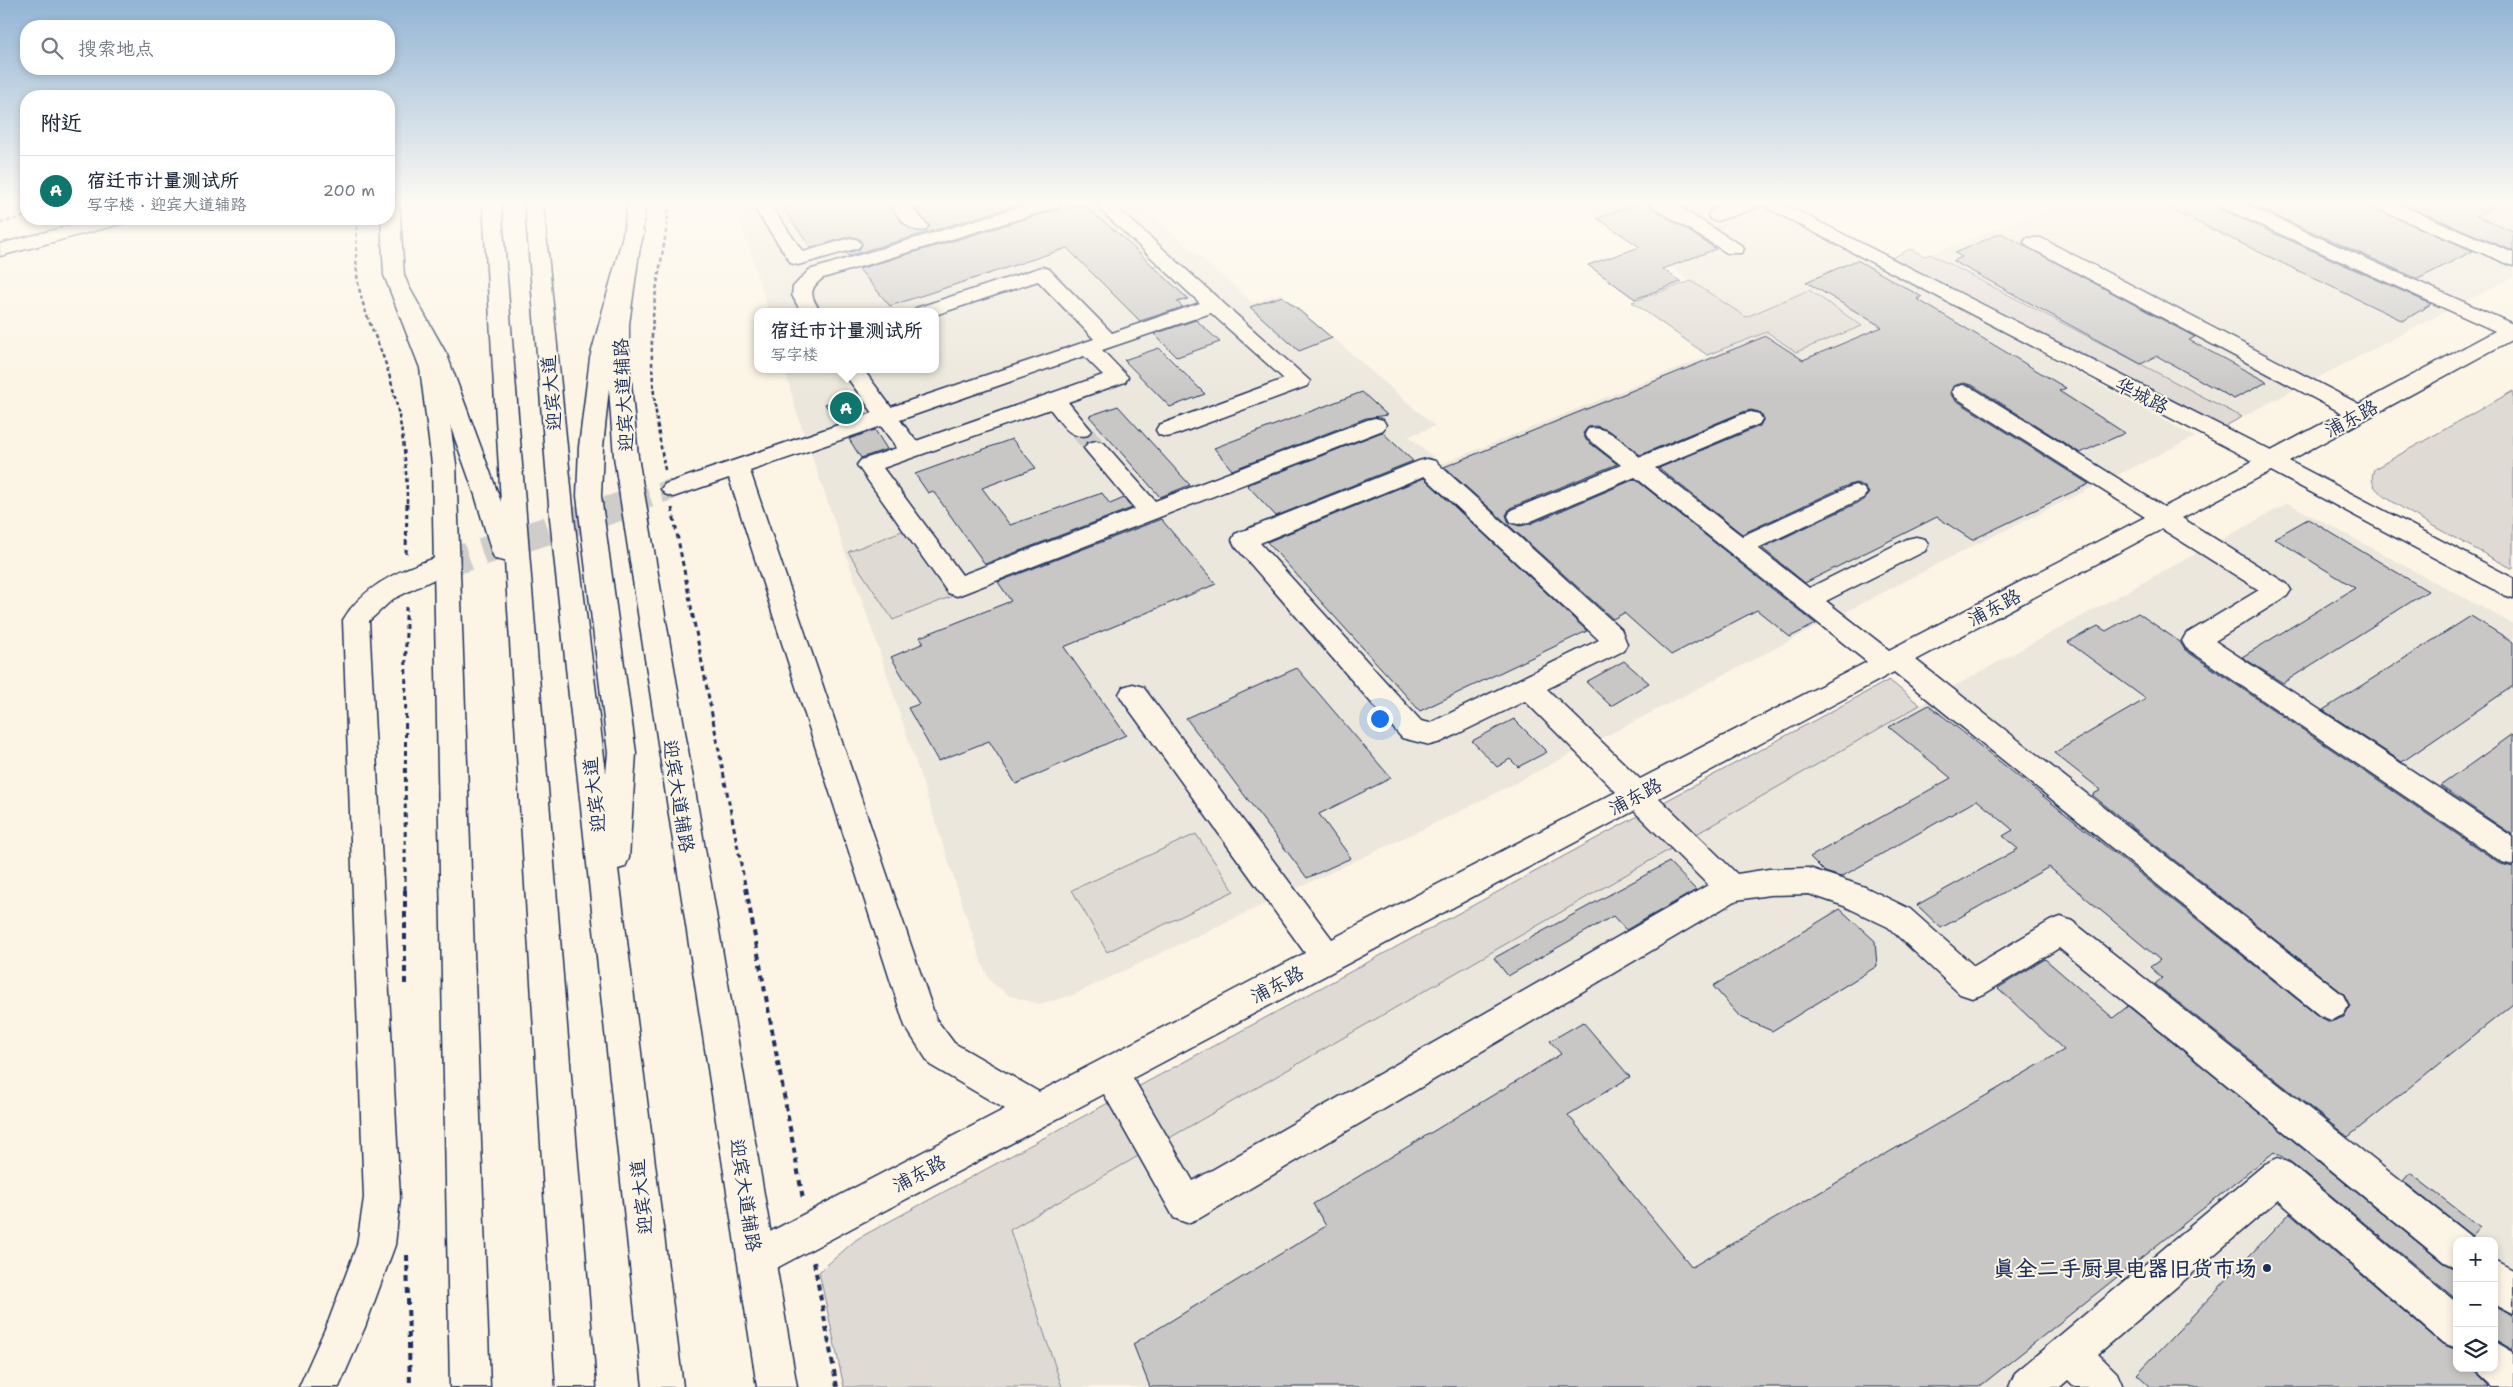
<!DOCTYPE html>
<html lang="zh">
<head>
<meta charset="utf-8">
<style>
  :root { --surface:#fff; --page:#f2f2f3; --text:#1f2937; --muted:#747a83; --line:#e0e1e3; --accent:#0f766e }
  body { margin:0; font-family:"Shantell Sans","LXGW WenKai TC",sans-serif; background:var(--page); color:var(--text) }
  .controls { position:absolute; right:15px; bottom:15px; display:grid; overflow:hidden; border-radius:10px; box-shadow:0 2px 8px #0003 }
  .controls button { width:45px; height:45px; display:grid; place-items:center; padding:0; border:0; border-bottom:1px solid var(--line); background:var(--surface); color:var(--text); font:25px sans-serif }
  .you { position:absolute; left:1379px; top:718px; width:18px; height:18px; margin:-12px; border:4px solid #fff; border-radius:50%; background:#1a73e8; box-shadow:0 0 0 8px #1a73e833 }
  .badge { display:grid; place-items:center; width:32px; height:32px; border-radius:50%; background:var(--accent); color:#fff; font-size:16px; font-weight:700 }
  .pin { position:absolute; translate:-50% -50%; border:2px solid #fff; box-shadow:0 1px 5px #0006 }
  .popup { position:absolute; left:754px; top:308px; width:185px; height:65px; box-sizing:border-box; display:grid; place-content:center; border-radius:10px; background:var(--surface); filter:drop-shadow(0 1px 4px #0005); font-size:16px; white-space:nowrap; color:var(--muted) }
  .popup b { font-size:19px; color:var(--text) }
  .popup::after { content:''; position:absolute; left:50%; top:100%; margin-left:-10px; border:10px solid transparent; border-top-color:var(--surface) }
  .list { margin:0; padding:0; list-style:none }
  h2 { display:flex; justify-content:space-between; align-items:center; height:65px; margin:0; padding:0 20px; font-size:21px }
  h2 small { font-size:16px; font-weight:400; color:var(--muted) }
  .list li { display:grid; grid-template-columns:32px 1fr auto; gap:15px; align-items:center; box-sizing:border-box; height:70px; padding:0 20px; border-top:1px solid var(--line) }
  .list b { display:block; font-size:19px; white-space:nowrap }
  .list p { margin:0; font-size:16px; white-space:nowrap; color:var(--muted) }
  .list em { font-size:16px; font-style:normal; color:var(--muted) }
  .icon { flex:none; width:28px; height:28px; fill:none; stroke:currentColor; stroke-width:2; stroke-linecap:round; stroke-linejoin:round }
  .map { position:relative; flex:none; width:2513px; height:1387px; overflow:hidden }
  .search { position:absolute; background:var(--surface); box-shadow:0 2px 8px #0003; left:20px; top:20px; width:375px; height:55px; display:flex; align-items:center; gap:12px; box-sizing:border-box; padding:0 18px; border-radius:20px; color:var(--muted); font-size:19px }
  .panel { position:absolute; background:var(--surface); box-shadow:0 2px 8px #0003; left:20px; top:90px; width:375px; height:135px; border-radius:20px }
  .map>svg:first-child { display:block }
  .built { fill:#ece7dc; fill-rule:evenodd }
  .green { fill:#dfdbd4; stroke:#7d8599 }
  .building { fill:#c8c7c6; stroke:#1b2f5e }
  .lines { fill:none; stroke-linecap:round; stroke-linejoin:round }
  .minor-tunnel-far1 { stroke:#cfcdca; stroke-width:21; stroke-dasharray:21 11; stroke-linecap:butt }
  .minor-tunnel { stroke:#cfcdca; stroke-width:28; stroke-dasharray:28 14; stroke-linecap:butt }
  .minor-casing { stroke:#1b2f5e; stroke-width:3 }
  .major-casing { stroke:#1b2f5e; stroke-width:3 }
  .highway-casing { stroke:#1b2f5e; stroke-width:3 }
  .path-far2 { stroke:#1b2f5e; stroke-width:2.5; stroke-dasharray:4 3; stroke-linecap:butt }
  .path-far1 { stroke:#1b2f5e; stroke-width:3; stroke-dasharray:5 4; stroke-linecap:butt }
  .path { stroke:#1b2f5e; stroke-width:4; stroke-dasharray:6 5; stroke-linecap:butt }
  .minor { fill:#fcf5e5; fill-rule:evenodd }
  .major { fill:#fcf5e5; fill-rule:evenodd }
  .highway { fill:#fcf5e5; fill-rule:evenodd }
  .poi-dot { fill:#1b2f5e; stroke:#fcf5e5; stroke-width:2 }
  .labels { text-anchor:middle; stroke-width:4; stroke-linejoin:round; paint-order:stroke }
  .street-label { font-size:19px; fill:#1b2f5e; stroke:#fcf5e5 }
  .near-poi-label { font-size:22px; font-weight:bold; fill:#1b2f5e; stroke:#fcf5e5; text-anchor:end }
</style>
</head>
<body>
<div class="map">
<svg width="2513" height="1387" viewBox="0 0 2513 1387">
  <rect width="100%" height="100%" fill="#fcf5e5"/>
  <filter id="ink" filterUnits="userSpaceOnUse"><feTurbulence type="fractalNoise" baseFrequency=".02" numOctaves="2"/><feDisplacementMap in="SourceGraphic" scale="10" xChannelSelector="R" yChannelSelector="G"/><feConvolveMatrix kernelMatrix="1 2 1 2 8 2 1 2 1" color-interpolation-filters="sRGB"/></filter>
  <g filter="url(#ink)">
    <!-- built -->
    <g class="built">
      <polygon points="735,203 1138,203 1253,303 1281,293 1435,426 1409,436 1441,464 1767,332 1797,352 1861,326 1809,290 1746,317 1573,203 1758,203 1938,296 2195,437 1959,553 1467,808 1071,996 1039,1004 1010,996 990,981 982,964 876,641 796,411 785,369 935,369 935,312 769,312"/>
      <polygon points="2063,203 2513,203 2513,277 2242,417 1930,254"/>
      <path d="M 2288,503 L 2513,624 L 2513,1387 L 1062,1387 L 1010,1230 L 1867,734 ZM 2457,1241 L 2494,1241 L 2494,1368 L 2457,1368 Z"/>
    </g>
    <!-- green -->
    <g class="green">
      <polygon points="1910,249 1925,256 1930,254 2242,417 2218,430 1890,259"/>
      <polygon points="1691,281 1746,317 1809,290 1862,326 1796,352 1767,332 1707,355 1632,302"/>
      <path d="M 2513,391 L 2513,569 C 2491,557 2383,502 2375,487 C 2371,481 2372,475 2374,469 Z"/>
      <polygon points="907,529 955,595 893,620 848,552"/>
      <polygon points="1889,680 1920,705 1010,1230 1062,1387 844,1387 819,1272 857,1239"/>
      <polygon points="1196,834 1234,891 1107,952 1072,890"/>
    </g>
    <!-- building -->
    <g class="building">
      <polygon points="779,202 887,202 903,224 919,232 926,231 930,226 910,202 1028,202 848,256 846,253 859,250 862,245 860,239 850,236 811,248"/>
      <polygon points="1062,202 1067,202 1068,209 1083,205 1119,234 1188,299 1177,302 1183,307 1140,321 1067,248 890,306 859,269 1059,209"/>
      <polygon points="1644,202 1716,249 1663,269 1681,282 1635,299 1588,265 1640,247 1597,218"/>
      <polygon points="2155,202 2217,202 2220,209 2431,304 2403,321"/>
      <polygon points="2245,202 2360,202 2473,251 2418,279"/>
      <polygon points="2503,202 2476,216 2513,231 2513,251 2399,203"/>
      <polygon points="2001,233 2195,337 2189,340 2267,382 2234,399 2157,356 2141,364 1953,261 1962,257 1955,253"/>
      <polygon points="1857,260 1922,297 1917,299 2066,388 2059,391 2125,433 2080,453 1972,385 1963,383 1953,386 1950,393 1954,399 2089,484 1972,540 1937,517 1805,583 1762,548 1864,500 1869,493 1864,486 1856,483 1846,486 1742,534 1659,468 1760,426 1764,418 1759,412 1751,410 1743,412 1640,455 1610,431 1596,426 1588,427 1583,433 1586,440 1617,464 1510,508 1506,515 1509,523 1520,526 1530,524 1635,479 1816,624 1790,637 1757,610 1671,655 1624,613 1613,619 1444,467 1766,336 1803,360 1882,327 1806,282"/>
      <polygon points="1282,296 1332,338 1299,351 1250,307"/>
      <polygon points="1196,320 1220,342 1177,357 1154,334"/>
      <polygon points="1159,348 1205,394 1170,407 1124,360"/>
      <polygon points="1362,392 1387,415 1366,418 1232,470 1214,448"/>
      <polygon points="854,395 866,413 837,423 825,404"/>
      <polygon points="1118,406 1190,485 1160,497 1089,416"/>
      <polygon points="875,430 887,449 861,458 849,439"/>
      <polygon points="1382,432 1413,461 1276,516 1247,485"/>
      <polygon points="1012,439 1036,468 982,488 1010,525 1102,493 1110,504 1124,498 1132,508 985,564 933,491 928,493 915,474"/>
      <polygon points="1424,478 1587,631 1420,711 1267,542"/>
      <polygon points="1161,519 1216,584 1064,647 1126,735 1016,784 989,741 938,761 908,708 919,704 891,657 924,643 920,637 1011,601 998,582"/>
      <polygon points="2308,519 2428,591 2283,683 2242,657 2355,588 2274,538"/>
      <polygon points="2138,613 2180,642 2185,650 2501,864 2513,867 2513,1004 2348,1137 2155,984 2162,978 2150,967 2160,960 2049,867 1941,928 1917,905 2018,849 2003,836 2013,830 1977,800 1841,877 1825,872 1810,857 1951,778 1889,727 1929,705 2318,1016 2330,1022 2344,1017 2350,1006 2344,994 2092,795 2101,790 2054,753 2146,699 2068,642 2098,626 2106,631"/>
      <polygon points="2471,616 2513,642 2513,686 2402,762 2323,710"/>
      <polygon points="1624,661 1649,683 1611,706 1586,682"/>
      <polygon points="1297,668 1391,778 1319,814 1351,858 1307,878 1186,718"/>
      <polygon points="1514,719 1547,752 1518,767 1510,759 1497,767 1472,741"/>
      <polygon points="2513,734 2513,835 2440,786"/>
      <polygon points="1669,862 1696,890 1626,930 1613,916 1508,976 1494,958"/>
      <polygon points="1840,909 1875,941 1877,966 1772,1031 1740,1017 1713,986"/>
      <polygon points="2045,959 2113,1018 2128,1006 2443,1263 2457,1270 2457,1300 2292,1163 2274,1152 1979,1387 1150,1387 1133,1344 1326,1226 1313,1204 1561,1054 1550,1041 1583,1022 1630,1077 1568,1115 1692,1267 2064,1050 1998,988"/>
      <polygon points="2410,1173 2480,1227 2472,1236 2403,1181"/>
      <polygon points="2290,1213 2442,1344 2457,1350 2457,1368 2475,1368 2479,1376 2490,1387 2151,1387 2137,1374"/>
      <polygon points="2494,1305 2513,1315 2513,1350 2494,1339"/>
    </g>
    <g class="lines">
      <!-- minor-tunnel-far1 -->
      <g class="minor-tunnel-far1">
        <polyline points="1080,430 1096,448"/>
        <polyline points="630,503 673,489"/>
      </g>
      <!-- minor-tunnel -->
      <polyline class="minor-tunnel" points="442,565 634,502"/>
      <!-- minor casing -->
      <g class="minor-casing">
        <g id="minor">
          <polygon points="751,203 769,203 803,252 851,238 858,240 861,244 858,248 798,265 791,263"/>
          <path d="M 889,203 L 908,203 L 928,226 L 925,230 C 909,234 897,215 889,203 Z"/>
          <path d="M 1033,203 L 1060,203 L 1058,207 L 823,278 C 807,290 811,297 821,312 L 801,312 L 792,295 L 793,287 L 809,270 Z"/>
          <path d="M 1093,203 L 1112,203 L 1310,381 L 1307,386 L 1175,435 L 1167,437 L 1159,435 L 1156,430 L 1159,425 L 1284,379 L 1211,313 L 1102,350 L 1128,377 L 1125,382 L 1068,402 L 1091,430 L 1088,435 C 1069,440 1061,422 1050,409 L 883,468 L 962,575 L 1135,509 L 1088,453 L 1084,448 L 1088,443 L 1096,441 L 1104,443 L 1155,501 L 1367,420 L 1375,418 L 1383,420 L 1386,425 L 1383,430 L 957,596 L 948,593 L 857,465 L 861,460 L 897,448 L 881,426 L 750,471 L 936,1019 L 954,1043 L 1039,1092 L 1305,953 L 1123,701 L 1119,694 L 1123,687 L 1133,684 L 1143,687 L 1332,939 L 1616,792 L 1525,701 L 1441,742 L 1430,745 L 1402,738 L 1235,546 L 1232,540 L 1235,534 L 1419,461 L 1427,459 L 1435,461 L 1621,629 L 1627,644 L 1623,651 L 1547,689 L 1640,779 L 1867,662 L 1635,477 L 1529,522 L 1520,524 L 1511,522 L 1508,516 L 1511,510 L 1621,465 L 1588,439 L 1585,434 L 1588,429 C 1608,424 1625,445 1640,457 L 1743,414 L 1751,412 L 1759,414 L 1762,419 L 1759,424 L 1655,468 L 1742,536 L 1847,488 L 1855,485 L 1863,488 L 1867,493 L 1863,498 L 1758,548 L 1809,588 L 1907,539 L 1916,537 L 1925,539 L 1928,545 L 1925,551 L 1826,601 L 1889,650 L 2145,517 L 1955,397 L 1952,392 L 1955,387 L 1963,385 L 1971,387 L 2164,507 L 2253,461 L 1760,204 L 1759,207 L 1717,221 L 1710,219 L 1708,215 C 1719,198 1764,203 1782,203 L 2271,451 L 2342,413 L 2027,246 L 2024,242 L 2027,238 L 2041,238 L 2359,404 L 2495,331 L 2221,207 L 2219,203 L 2242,203 L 2513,324 L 2513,339 L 2289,461 L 2513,578 L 2513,598 L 2504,595 L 2271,471 L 2182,518 L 2287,584 L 2291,590 L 2287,596 L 2215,641 L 2513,837 L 2513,865 L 2502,862 L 2186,648 L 2182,641 L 2186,634 L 2259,590 L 2162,529 L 1916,660 L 2343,995 L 2348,1005 L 2343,1015 L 2331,1020 L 2319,1015 L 1894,672 L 1659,798 L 1737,874 L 1769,869 L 1809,868 L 1865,887 L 1910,909 L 1974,966 L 2050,921 L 2061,917 L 2072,921 L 2470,1236 L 2472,1241 L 2457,1241 L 2457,1268 L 2444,1262 L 2059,948 L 1984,994 L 1972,998 L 1960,994 L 1888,927 L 1844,906 L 1809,894 L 1769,895 L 1737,900 L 1200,1218 L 1187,1223 L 1174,1218 L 1104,1094 L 769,1272 L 756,1278 L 743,1272 L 737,1259 L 743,1246 L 1005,1109 L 930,1065 L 905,1026 L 729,478 L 673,497 L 665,494 L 661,489 L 665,484 L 873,413 L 841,369 L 863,369 L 891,407 L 1094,339 L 1038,281 L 935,315 L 935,312 L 913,312 L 916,308 L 1042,267 L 1049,269 L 1112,333 L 1200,303 ZM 1084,356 L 1103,375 L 916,441 L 900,420 ZM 1424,476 L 1599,640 L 1430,723 L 1421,721 L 1260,543 ZM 1634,811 L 1708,885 L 1193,1181 L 1133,1078 Z"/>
          <polygon points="1651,203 1672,203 1741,245 1744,249 1741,253 1727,253 1653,207"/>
          <polygon points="2371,203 2395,203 2513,253 2513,266 2373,207"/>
          <polygon points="96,219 126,219 124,223 0,256 0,244"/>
          <path d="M 442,556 L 451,559 L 455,565 L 451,571 L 393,599 L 369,621 L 400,1198 L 395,1245 L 365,1327 L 339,1387 L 299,1387 L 329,1320 L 357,1245 L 364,1198 L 343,620 C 363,585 405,567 442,556 Z"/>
          <polygon points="2278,1158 2291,1164 2457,1303 2457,1348 2443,1343 2278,1200 2098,1354 2117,1373 2123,1387 2075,1387 2068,1380 2060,1387 2009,1387 2015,1373 2265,1164"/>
          <polygon points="2494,1260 2513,1270 2513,1313 2494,1303"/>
          <polygon points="2494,1341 2513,1352 2513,1387 2493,1387 2480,1375 2477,1368 2494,1368"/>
        </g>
      </g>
      <!-- major casing -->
      <g class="major-casing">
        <g id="major">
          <polygon points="389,203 399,203 404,275 442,368 456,464 490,1387 450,1387 432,464 420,368 384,275 381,219 389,219"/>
          <polygon points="628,203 646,203 629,324 629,362 638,457 797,1387 757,1387 614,457 607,362 609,324"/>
        </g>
      </g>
      <!-- highway casing -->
      <g class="highway-casing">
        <g id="highway">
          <polygon points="483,203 501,203 596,1387 556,1387 505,561 495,559 492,553 475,495 425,355 388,284 391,280 398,278 405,280 447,355 501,502"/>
          <polygon points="525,203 543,203 574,518 606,773 608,753 577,496 579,447 590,358 624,232 627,228 641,228 644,232 612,358 603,447 601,496 636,753 629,858 625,867 618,869 683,1387 643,1387 550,518"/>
        </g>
      </g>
      <!-- path-far2 -->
      <g class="path-far2">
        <path d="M 357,219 C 357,243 354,268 360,292 C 366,319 380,344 388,371 C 401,414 407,459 407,503"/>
        <polyline points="0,223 26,216"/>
        <polyline points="138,223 153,219"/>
        <path d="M 665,470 C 655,416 648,361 654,306 C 658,271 667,238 669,203"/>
      </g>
      <!-- path-far1 -->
      <g class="path-far1">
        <polyline points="672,508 746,890"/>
        <polyline points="406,554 407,502"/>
        <polyline points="405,890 406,607"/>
      </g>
      <!-- path -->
      <g class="path">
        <polyline points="746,888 803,1199"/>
        <polyline points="405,984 405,888"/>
        <polyline points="407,1255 410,1387"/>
        <polyline points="814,1262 837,1387"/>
      </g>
      <!-- minor -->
      <use href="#minor" class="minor"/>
      <!-- major -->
      <use href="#major" class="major"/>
      <!-- highway -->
      <use href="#highway" class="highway"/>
    </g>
  </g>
  <!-- sky -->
  <linearGradient id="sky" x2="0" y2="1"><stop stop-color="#92b4d5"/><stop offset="0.51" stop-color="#fefaf3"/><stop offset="1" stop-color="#fefaf3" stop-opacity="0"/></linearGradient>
  <rect width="2513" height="397" fill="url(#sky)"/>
  <!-- markers -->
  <circle class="poi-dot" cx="2267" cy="1268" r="5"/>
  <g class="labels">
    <!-- street labels -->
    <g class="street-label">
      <text transform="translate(551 393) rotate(-95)" y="7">迎宾大道</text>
      <text transform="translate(623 395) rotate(-93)" y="7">迎宾大道辅路</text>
      <text transform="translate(2142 395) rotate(27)" y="7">华城路</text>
      <text transform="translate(2351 418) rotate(-28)" y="7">浦东路</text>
      <text transform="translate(1994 607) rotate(-28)" y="7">浦东路</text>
      <text transform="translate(594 795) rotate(-97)" y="7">迎宾大道</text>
      <text transform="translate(679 796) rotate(81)" y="7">迎宾大道辅路</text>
      <text transform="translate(1635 796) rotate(-28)" y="7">浦东路</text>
      <text transform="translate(1277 984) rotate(-28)" y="7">浦东路</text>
      <text transform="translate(919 1173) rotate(-28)" y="7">浦东路</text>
      <text transform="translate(746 1195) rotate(81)" y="7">迎宾大道辅路</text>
      <text transform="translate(641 1197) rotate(-97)" y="7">迎宾大道</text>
    </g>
    <!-- near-poi labels -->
    <g class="near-poi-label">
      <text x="2257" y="1276">真全二手厨具电器旧货市场</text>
    </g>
  </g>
</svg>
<div class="controls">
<button>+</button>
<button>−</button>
<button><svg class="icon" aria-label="layers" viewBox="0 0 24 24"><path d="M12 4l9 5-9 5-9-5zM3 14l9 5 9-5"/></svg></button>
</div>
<div class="you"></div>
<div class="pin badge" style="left:846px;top:408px">A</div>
<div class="popup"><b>宿迁市计量测试所</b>写字楼</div>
<div class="search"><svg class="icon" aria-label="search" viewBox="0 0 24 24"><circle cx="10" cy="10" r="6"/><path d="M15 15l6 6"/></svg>搜索地点</div>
<section class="panel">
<h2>附近<small></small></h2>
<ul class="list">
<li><span class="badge">A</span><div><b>宿迁市计量测试所</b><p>写字楼 · 迎宾大道辅路</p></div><em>200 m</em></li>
</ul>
</section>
</div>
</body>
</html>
